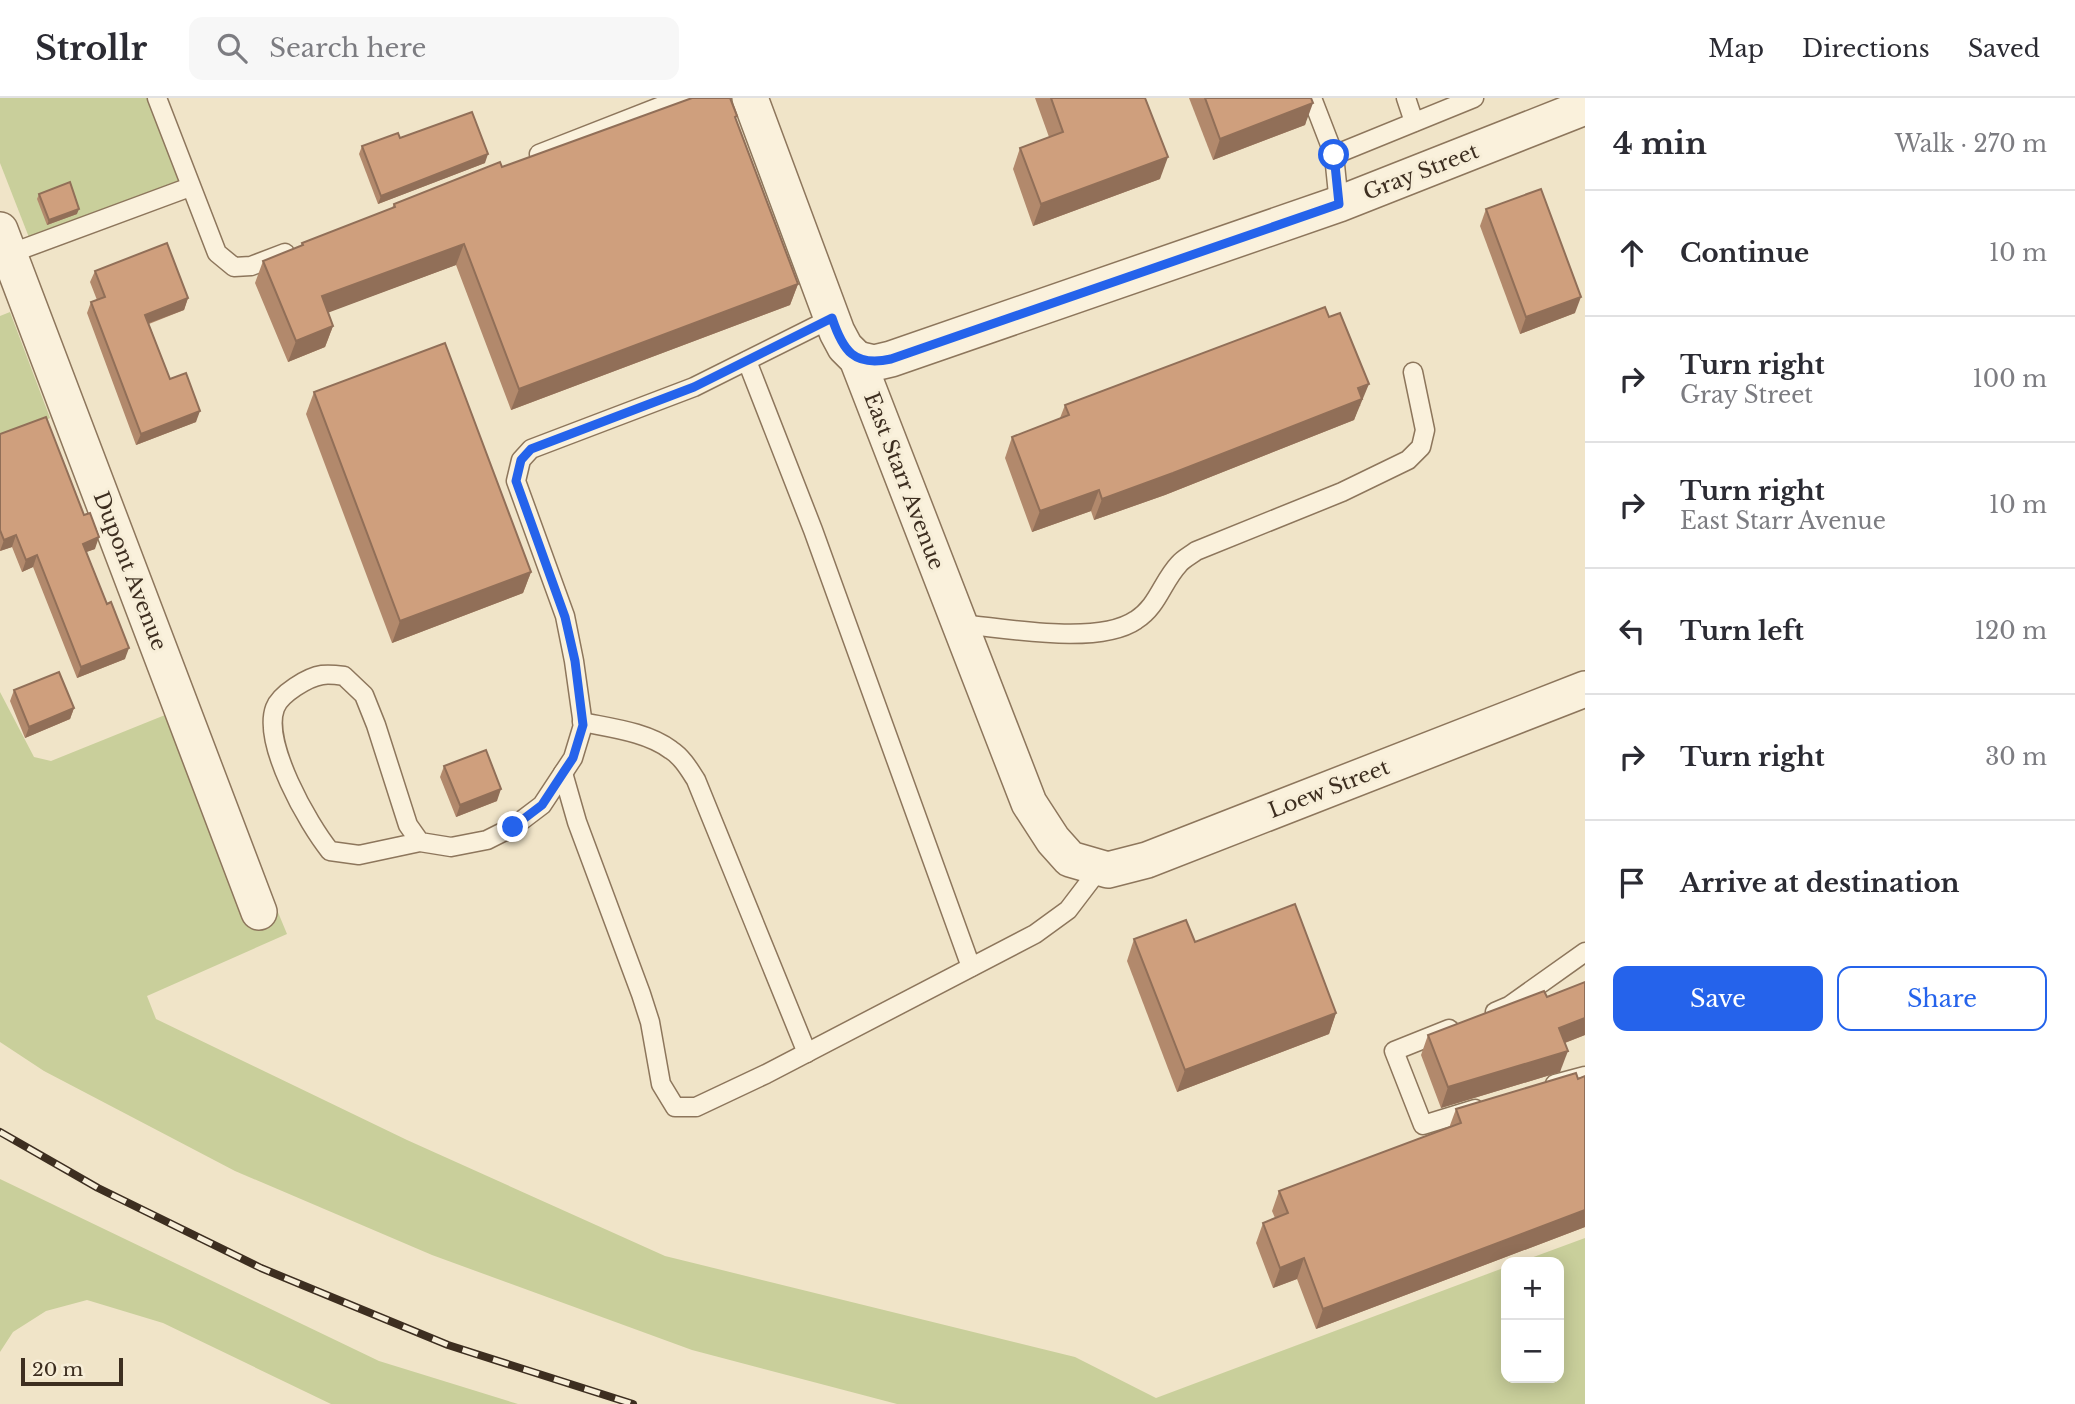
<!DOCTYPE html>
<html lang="en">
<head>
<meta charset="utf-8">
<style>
  :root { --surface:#fff; --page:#f7f7f7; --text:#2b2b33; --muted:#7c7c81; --line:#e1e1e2; --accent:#2563eb }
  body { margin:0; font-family:"Libre Baskerville",serif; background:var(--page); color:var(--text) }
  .controls { position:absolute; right:21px; bottom:21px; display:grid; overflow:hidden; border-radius:14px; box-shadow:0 4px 18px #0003 }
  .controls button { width:63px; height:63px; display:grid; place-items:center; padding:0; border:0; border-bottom:2px solid var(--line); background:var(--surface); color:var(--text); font:35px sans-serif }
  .scale { position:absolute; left:21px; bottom:18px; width:102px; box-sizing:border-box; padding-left:7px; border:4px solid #3d2e20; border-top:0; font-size:19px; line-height:24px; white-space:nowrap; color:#3d2e20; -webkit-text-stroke:5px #f7eed8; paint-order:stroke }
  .stop { position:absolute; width:21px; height:21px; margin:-16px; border:5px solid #2563eb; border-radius:50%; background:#fff }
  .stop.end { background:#2563eb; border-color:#fff; box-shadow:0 2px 7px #0008 }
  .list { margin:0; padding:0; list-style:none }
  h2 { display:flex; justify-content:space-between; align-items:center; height:91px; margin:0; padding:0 28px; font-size:30px }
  h2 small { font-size:23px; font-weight:400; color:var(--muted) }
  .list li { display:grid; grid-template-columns:46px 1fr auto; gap:21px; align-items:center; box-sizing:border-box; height:126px; padding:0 28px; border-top:2px solid var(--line) }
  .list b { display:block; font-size:26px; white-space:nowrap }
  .list p { margin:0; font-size:23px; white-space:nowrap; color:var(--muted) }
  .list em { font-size:23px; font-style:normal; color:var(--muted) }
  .actions { display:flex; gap:14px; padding:21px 28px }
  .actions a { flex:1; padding:16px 0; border:2px solid var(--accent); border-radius:14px; text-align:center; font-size:24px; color:var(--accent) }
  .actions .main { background:var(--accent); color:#fff }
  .icon { flex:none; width:38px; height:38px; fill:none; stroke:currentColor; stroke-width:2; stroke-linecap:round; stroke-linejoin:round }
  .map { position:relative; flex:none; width:1585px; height:1306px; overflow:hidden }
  header { display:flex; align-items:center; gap:42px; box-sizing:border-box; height:98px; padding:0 35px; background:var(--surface); border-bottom:2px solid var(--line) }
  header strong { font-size:33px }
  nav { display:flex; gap:38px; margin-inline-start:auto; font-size:24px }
  .search { width:490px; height:63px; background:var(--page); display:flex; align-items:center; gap:18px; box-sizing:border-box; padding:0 24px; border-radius:14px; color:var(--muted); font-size:26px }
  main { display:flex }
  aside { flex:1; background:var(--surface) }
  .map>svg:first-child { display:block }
  .green { fill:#c9cf9b }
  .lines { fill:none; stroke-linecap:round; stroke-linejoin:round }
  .service-casing { stroke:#8d765c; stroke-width:21 }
  .minor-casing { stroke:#8d765c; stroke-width:38 }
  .service { stroke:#faf1dc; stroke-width:18 }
  .minor { stroke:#faf1dc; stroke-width:35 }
  .rail-casing { stroke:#3d2e20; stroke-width:8 }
  .rail { stroke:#f7eed8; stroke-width:5; stroke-dasharray:16; stroke-linecap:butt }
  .wall { fill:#b2896c }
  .shaded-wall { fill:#916f58 }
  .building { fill:#cf9f7d; stroke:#916f58; stroke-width:2 }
  .route { stroke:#2563eb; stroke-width:9 }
  .labels { text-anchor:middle; stroke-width:6; stroke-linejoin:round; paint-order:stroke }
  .street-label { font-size:21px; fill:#3d2e20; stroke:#f7eed8 }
</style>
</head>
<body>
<header>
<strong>Strollr</strong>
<div class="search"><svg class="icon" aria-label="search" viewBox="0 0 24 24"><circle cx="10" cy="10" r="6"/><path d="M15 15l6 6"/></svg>Search here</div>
<nav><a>Map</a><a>Directions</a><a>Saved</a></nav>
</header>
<main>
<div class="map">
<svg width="1585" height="1306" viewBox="0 0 1585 1306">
  <rect width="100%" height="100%" fill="#f0e4c8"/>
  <!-- green -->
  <g class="green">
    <polygon points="0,0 148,0 180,84 30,142 0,65"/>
    <polygon points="10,214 50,320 0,342 0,218"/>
    <polygon points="0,594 34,659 51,663 170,615 195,614 287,836 147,898 156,921 407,1042 665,1158 1075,1259 1156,1300 1506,1169 1506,1280 1559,1280 1559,1164 1520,1164 1585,1140 1585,1306 897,1306 692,1252 432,1157 235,1073 44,973 0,944"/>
    <polygon points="0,1081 379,1263 518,1306 331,1306 163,1225 87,1202 46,1213 13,1234 0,1254"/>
  </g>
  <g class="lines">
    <!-- service casing -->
    <g class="service-casing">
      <g id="service">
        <polyline points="157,0 217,155 234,169 251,168 285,155"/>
        <polyline points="1312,0 1334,57 1474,0"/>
        <polyline points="1406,0 1414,24"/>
        <polyline points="539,56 682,0"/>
        <polyline points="1334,57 1339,106"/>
        <polyline points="9,156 190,89"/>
        <polyline points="747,263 813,432 971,869"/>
        <path d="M 960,526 C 1006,530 1098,548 1136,522 C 1158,508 1162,484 1179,466 C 1183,461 1191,457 1196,453 L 1342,394 L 1408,362 L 1421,349 L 1425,332 L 1413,274"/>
        <path d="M 582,624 C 611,630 647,634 671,652 C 682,659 689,671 696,682 L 807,955"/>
        <polyline points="563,675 577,724 641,896 650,924 661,986 675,1009 696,1009 766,976 1035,836 1068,812 1100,770"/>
        <path d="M 420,744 L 359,757 L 330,753 C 308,726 262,645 275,610 C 280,596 308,579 322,577 C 329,576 337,577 344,578 L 364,597 L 376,627 L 408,727 L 420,744 L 451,749 L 487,742 L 513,729 L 542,707 L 573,660 L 583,627 L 574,563 L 565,518 L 516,383 L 521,362 L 531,351 L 694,289 L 832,220"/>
        <polyline points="1495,914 1509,908 1585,854"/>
        <polyline points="1449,931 1394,953 1423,1027 1475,1011"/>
        <polyline points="1555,986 1585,978"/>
      </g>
    </g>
    <!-- minor casing -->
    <g class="minor-casing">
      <g id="minor">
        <polyline points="750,0 837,234 845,249 857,261 1029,705 1053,742 1070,761 1108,772 1147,762 1585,591"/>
        <polyline points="0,132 259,814"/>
        <polyline points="857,261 874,265 891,261 1339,106 1585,9"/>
      </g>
    </g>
    <!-- service -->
    <use href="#service" class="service"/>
    <!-- minor -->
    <use href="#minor" class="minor"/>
    <!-- rail casing -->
    <g class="rail-casing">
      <polyline id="rail" points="0,1034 98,1090 261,1170 448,1247 633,1306"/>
    </g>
    <!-- rail -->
    <use href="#rail" class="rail"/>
  </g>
  <!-- wall -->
  <g class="wall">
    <polygon points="1035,0 1145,0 1160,81 1033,128 1013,71 1020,50 1049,39"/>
    <polygon points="1189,0 1311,0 1305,27 1213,62"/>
    <polygon points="736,22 798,186 790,207 511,312 456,167 328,214 333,228 325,249 288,264 255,185 263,163 301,148 302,145 392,110 394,106 502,69"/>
    <polygon points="400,40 485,65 378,106 359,56 362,48"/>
    <polygon points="39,96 77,116 47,127 37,101"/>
    <polygon points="1486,111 1575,215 1520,236 1480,128"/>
    <polygon points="95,173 188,200 184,212 149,226 170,281 196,324 136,347 87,215 91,204 97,202 90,184"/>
    <polygon points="314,294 531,474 523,495 392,545 306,316"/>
    <polygon points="1065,307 1361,307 1359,308 1354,322 1165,397 1094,422 1091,413 1032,434 1005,360 1012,339 1060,320"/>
    <polygon points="0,336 95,451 86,454 125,561 77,580 33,469 22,474 12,449 0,453"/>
    <polygon points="14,592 74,610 70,621 25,640 10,603"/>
    <polygon points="444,668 497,703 456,719 440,679"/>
    <polygon points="1134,841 1336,915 1329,936 1177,994 1127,863"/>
    <polygon points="1585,884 1585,937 1565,945 1560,974 1441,1010 1421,957 1428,937 1547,899"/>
    <polygon points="1585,978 1585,1129 1316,1231 1297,1181 1273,1190 1256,1145 1263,1125 1275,1120 1272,1113 1279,1093 1449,1030 1456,1011"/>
  </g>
  <!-- shaded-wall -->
  <g class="shaded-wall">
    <polygon points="1313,5 1305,27 1213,62 1220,41"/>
    <polygon points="488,56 485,65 378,106 381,98"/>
    <polygon points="1168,59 1160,81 1033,128 1041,106"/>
    <polygon points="79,111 77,116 47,127 49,122"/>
    <polygon points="464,146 456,167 314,220 322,198"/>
    <polygon points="798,186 790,207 511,312 519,291"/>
    <polygon points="1581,199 1575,215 1520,236 1526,219"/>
    <polygon points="188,200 184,212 141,228 145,217"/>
    <polygon points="333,228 325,249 288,264 296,243"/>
    <polygon points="1369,286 1354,322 1165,397 1094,422 1102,401"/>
    <polygon points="200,313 196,324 136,347 141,336"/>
    <polygon points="1099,392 1091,413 1032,434 1040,413"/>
    <polygon points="16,437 12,449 0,453 4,442"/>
    <polygon points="99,439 95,451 78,457 83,446"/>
    <polygon points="37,457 33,469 22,474 26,462"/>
    <polygon points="531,474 523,495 392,545 400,523"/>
    <polygon points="129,550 125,561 77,580 81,569"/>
    <polygon points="74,610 70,621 25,640 29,629"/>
    <polygon points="501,691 497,703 456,719 460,707"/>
    <polygon points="1336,915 1329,936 1177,994 1185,972"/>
    <polygon points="1585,920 1585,937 1551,950 1559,930"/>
    <polygon points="1568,953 1560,974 1441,1010 1448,989"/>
    <polygon points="1585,1112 1585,1129 1316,1231 1323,1211"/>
    <polygon points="1304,1160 1297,1181 1273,1190 1280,1170"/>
  </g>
  <!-- building -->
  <g class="building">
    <polygon points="692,0 730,0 737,18 735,19 798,186 519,291 464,146 322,198 333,228 296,243 263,163 303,147 302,145 395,109 394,106 500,64 502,69"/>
    <polygon points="1051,0 1145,0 1168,59 1041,106 1020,50 1063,34"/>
    <polygon points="1205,0 1311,0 1313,5 1220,41"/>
    <polygon points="472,14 488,56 381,98 362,48 398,35 400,40"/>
    <polygon points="70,84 79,111 49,122 39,96"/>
    <polygon points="1541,91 1581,199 1526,219 1486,111"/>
    <polygon points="167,145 188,200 145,217 170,281 186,275 200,313 141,336 91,204 105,199 95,173"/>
    <polygon points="1325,209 1329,219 1340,215 1369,286 1358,290 1362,301 1173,375 1102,401 1099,392 1040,413 1012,339 1069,317 1065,307"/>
    <polygon points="445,245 531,474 400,523 314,294"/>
    <polygon points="46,319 84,417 90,415 99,439 83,446 107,506 111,504 129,550 81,569 37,457 26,462 16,437 4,442 0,432 0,336"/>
    <polygon points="59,574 74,610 29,629 14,592"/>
    <polygon points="486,652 501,691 460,707 444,668"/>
    <polygon points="1295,806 1336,915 1185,972 1134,841 1186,822 1195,844"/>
    <polygon points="1585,884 1585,920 1559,930 1568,953 1448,989 1428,937 1544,893 1547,899"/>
    <polygon points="1576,975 1578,981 1585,978 1585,1112 1323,1211 1304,1160 1280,1170 1263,1125 1288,1115 1279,1093 1461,1025 1456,1011"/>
  </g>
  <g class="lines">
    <!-- route -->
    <path class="route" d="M 513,729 L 542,707 L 563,675 L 573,660 L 583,627 L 575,563 L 565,519 L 516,383 L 521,362 L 531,351 L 694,289 L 832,220 C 843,253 854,269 891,261 L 1339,106 L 1334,57"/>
  </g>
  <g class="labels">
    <!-- street labels -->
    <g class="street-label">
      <text transform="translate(1421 74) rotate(-21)" y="7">Gray Street</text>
      <text transform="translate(904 383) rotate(69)" y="7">East Starr Avenue</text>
      <text transform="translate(130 473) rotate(69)" y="7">Dupont Avenue</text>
      <text transform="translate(1329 691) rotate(-21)" y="7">Loew Street</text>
    </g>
  </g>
</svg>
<div class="controls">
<button>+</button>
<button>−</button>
</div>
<div class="scale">20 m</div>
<div class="stop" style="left:1334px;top:57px"></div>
<div class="stop end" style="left:513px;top:729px"></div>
</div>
<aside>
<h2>4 min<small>Walk · 270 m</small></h2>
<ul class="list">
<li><svg class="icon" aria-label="ahead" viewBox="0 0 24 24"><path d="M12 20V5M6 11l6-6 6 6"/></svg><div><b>Continue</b></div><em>10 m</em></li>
<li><svg class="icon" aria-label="right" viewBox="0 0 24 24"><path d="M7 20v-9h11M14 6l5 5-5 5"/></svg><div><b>Turn right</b><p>Gray Street</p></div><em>100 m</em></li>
<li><svg class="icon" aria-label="right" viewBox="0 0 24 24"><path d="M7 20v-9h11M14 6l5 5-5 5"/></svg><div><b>Turn right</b><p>East Starr Avenue</p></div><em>10 m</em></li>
<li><svg class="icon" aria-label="left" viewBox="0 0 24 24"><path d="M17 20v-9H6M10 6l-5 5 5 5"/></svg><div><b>Turn left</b></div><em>120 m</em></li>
<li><svg class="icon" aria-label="right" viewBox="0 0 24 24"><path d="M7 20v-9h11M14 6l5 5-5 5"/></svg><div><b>Turn right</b></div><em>30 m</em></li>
<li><svg class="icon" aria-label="arrive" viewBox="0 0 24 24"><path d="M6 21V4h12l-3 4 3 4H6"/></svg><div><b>Arrive at destination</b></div></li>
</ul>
<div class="actions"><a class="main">Save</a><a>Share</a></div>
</aside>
</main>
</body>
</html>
